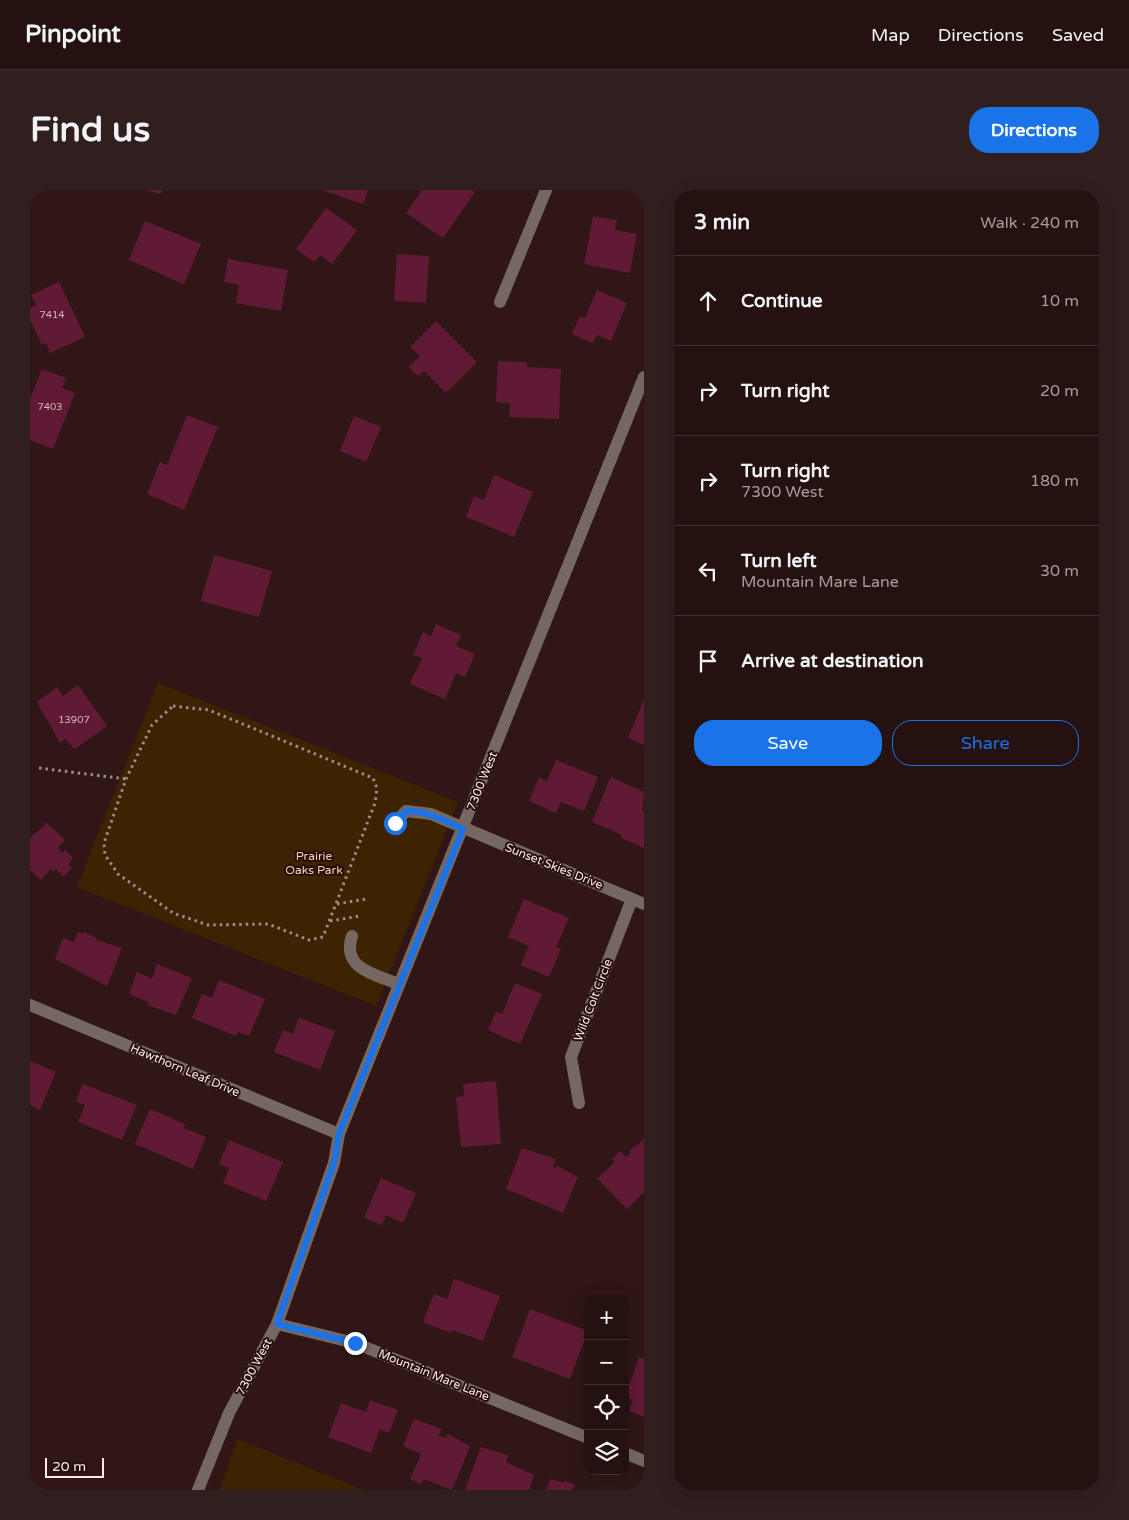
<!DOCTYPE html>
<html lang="en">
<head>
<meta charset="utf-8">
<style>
  :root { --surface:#241110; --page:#301f1e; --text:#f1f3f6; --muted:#a39d9f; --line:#413130; --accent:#1a73e8 }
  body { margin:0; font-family:"Varela Round",sans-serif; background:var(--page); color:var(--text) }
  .controls { position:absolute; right:15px; bottom:15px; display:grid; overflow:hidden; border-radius:10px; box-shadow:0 5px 20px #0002 }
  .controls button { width:45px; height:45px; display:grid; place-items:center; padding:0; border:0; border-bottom:1px solid var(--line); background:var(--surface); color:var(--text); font:25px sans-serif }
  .scale { position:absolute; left:15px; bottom:12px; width:59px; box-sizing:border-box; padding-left:5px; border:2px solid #fdeae9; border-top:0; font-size:14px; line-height:18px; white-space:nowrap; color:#fdeae9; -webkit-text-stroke:4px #260e0d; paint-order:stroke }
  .stop { position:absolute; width:15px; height:15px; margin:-11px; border:4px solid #1a73e8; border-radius:50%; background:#fff }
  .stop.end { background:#1a73e8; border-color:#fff; box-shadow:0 1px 5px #0008 }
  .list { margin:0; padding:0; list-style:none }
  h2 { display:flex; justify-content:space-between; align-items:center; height:65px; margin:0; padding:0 20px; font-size:21px }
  h2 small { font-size:16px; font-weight:400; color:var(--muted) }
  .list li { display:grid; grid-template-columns:32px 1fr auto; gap:15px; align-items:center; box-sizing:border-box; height:90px; padding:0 20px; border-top:1px solid var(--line) }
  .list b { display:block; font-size:19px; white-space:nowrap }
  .list p { margin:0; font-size:16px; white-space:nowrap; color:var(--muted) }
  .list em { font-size:16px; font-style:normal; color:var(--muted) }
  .actions { display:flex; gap:10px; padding:15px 20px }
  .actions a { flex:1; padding:11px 0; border:1px solid var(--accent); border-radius:20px; text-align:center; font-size:18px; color:var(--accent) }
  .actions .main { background:var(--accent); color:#fff }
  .icon { flex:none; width:28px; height:28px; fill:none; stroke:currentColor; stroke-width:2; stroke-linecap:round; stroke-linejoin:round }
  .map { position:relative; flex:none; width:614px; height:1300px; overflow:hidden; border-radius:20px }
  header { display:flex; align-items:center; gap:30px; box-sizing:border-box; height:70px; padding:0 25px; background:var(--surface); border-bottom:1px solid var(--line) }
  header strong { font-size:24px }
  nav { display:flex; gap:28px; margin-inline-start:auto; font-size:18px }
  .intro { display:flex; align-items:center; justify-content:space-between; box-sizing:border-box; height:120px; padding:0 30px }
  h1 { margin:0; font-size:35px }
  .button { padding:12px 22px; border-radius:20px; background:var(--accent); color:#fff; font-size:18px; font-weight:700 }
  main { display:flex; gap:30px; padding:0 30px }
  aside { flex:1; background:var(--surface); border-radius:20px; box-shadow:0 5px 20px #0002 }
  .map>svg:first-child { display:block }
  .green { fill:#3e2303 }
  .building { fill:#611a35 }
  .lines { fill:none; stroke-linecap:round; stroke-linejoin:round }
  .path { stroke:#a18b8a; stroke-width:3; stroke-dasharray:2.5 4; stroke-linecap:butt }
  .minor { stroke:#756862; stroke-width:12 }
  .route { stroke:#1a73e8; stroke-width:6 }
  .labels { text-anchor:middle; stroke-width:4; stroke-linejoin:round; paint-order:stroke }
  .number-label { font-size:10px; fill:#d6b6bc }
  .street-label { font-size:12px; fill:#fdeae9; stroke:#260e0d }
  .park-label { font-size:12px; fill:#f4d4b6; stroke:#260e0d }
</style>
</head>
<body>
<header>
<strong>Pinpoint</strong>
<nav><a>Map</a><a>Directions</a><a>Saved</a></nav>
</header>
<div class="intro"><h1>Find us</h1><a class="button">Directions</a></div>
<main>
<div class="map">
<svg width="614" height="1300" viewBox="0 0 614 1300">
  <rect width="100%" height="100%" fill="#301716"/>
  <!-- green -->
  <g class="green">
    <polygon points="128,493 428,612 346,816 47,697"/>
    <polygon points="207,1249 334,1300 190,1300"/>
  </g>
  <!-- building -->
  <g class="building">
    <polygon points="114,0 132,0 131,4"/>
    <polygon points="292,0 338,0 333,14"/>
    <polygon points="392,0 441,0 445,2 413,48 376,23"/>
    <polygon points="296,18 327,40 302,74 290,65 284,72 266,59"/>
    <polygon points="563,26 587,30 585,40 607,44 600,83 554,74"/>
    <polygon points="115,31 171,54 154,94 99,70"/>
    <polygon points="367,64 399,66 396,113 364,111"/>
    <polygon points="198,69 258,80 251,121 206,113 209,95 194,92"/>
    <polygon points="29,92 55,147 20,163 16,153 12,155 0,130 0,118 6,115 1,105"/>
    <polygon points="567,100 597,113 581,151 567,145 563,153 542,144 550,126 555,128"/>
    <polygon points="406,131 447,172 416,203 394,181 388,186 379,177 390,166 380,157"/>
    <polygon points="468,171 497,172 497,177 531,179 529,229 479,227 480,213 466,212"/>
    <polygon points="12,179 36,188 32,198 45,203 23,259 0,250 0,209"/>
    <polygon points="157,225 188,237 154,320 117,304 130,272 137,275"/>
    <polygon points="324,226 351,237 336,272 310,261"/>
    <polygon points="464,285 503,302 484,347 436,327 444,306 454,310"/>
    <polygon points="184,365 242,381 229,427 171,411"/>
    <polygon points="406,434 431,445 426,456 445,464 435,487 426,483 415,509 380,494 392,468 383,465 393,442 401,446"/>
    <polygon points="48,495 77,536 45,559 35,549 30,553 7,512 27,497 33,506"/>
    <polygon points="614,510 614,555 598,548"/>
    <polygon points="526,570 568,587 554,621 531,612 526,623 499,611 509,587 517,591"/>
    <polygon points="581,587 614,602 612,620 614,621 614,658 591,648 592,645 562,632"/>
    <polygon points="17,633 35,650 28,658 32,663 35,660 43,668 38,675 42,678 34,687 26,679 24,682 21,679 11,690 0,680 0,648"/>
    <polygon points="494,709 539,728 526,757 531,759 519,787 491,775 499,756 478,747"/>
    <polygon points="48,742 53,744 54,742 67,748 66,750 92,758 77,796 25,769 33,748 44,752"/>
    <polygon points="127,774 162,788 146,825 117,815 118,812 99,804 107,782 122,789"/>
    <polygon points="189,790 235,809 219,846 208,842 206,846 162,828 172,804 182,808"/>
    <polygon points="485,793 512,804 490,854 458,840 466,822 472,824"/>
    <polygon points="269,828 305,841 290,880 244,862 253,840 263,844"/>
    <polygon points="0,871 26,882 10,920 0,915"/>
    <polygon points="466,891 471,954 431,957 426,907 434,906 433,894"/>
    <polygon points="53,894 107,915 92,950 48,932 55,915 46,911"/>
    <polygon points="120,919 155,934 154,938 176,947 163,979 105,954"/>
    <polygon points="614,949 614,1002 597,1019 566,987 569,987 585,972 582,969 590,961 596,967 601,963 599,961"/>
    <polygon points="199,950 253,972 236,1011 193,993 199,978 189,974"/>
    <polygon points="492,958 526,969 523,977 526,978 527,976 548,987 533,1023 476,999"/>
    <polygon points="351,988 386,1003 373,1033 356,1025 352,1035 334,1028"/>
    <polygon points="424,1089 470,1106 453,1151 422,1140 421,1143 393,1132 404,1104 417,1109"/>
    <polygon points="500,1119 558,1141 540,1189 482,1167"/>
    <polygon points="609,1167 614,1169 614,1227 599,1221 603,1210 595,1207"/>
    <polygon points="340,1210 368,1220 359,1243 350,1239 341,1263 298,1247 311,1213 336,1222"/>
    <polygon points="384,1229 412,1239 408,1246 416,1248 418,1244 440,1256 422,1300 394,1289 391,1294 380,1289 391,1264 373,1256"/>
    <polygon points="451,1257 478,1265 476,1272 504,1285 499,1300 435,1300"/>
    <polygon points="521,1289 534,1293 535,1291 545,1295 542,1300 516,1300"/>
  </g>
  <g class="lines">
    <!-- path -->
    <g class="path">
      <polygon points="143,516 179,520 343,588 347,598 345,613 293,747 279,750 238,734 178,735 143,723 88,684 75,665 74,653 96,589 122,535"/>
      <polyline points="9,578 96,589"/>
      <polyline points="307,714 336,709"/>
      <polyline points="300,731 330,726"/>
    </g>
    <!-- minor -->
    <g class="minor">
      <polyline points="470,112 516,0"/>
      <polyline points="365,633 376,621 401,624 614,714"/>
      <path d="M 322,746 C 311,779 346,785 369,794"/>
      <polyline points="0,815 309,944"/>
      <polyline points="549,913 541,867 602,709"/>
      <polyline points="247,1134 325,1153 558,1248"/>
      <polyline points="595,1263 614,1271"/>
      <polyline points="168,1300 199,1223 247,1134 304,973 309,944 614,187"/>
    </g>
  </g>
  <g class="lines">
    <!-- route -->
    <path class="route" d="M 325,1153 L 247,1134 L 304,973 L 309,944 L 433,639 C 414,631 398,621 376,621 L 365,633"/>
  </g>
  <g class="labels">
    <!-- number labels -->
    <g class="number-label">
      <text x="22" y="128">7414</text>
      <text x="20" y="220">7403</text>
      <text x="44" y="533">13907</text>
    </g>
    <!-- street labels -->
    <g class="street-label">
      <text transform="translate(452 591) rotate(-68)" y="4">7300 West</text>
      <text transform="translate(524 676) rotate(22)" y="4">Sunset Skies Drive</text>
      <text transform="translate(563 810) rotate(-69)" y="4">Wild Colt Circle</text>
      <text transform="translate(155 880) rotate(23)" y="4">Hawthorn Leaf Drive</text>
      <text transform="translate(224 1177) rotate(-62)" y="4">7300 West</text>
      <text transform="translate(404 1185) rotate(22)" y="4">Mountain Mare Lane</text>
    </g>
    <!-- park labels -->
    <g class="park-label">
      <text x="284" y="670">Prairie<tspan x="284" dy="14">Oaks Park</tspan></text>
    </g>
  </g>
</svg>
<div class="controls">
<button>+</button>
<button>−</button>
<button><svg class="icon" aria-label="locate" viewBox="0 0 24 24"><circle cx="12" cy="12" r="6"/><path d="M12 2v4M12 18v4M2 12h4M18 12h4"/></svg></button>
<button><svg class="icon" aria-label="layers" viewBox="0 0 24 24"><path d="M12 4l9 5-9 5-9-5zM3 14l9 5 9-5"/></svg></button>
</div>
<div class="scale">20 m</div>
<div class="stop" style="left:365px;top:633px"></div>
<div class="stop end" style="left:325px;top:1153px"></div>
</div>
<aside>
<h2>3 min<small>Walk · 240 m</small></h2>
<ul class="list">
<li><svg class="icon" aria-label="ahead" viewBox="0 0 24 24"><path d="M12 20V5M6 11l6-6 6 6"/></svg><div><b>Continue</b></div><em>10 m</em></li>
<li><svg class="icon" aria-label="right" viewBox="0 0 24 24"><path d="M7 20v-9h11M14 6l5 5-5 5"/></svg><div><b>Turn right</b></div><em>20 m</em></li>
<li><svg class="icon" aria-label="right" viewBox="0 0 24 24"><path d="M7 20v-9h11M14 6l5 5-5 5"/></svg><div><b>Turn right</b><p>7300 West</p></div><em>180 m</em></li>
<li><svg class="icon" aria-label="left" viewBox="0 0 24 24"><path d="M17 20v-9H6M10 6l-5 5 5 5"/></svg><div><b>Turn left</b><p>Mountain Mare Lane</p></div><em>30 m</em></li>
<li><svg class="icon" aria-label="arrive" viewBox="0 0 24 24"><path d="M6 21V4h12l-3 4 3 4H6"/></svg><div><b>Arrive at destination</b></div></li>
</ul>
<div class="actions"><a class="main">Save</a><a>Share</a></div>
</aside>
</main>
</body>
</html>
